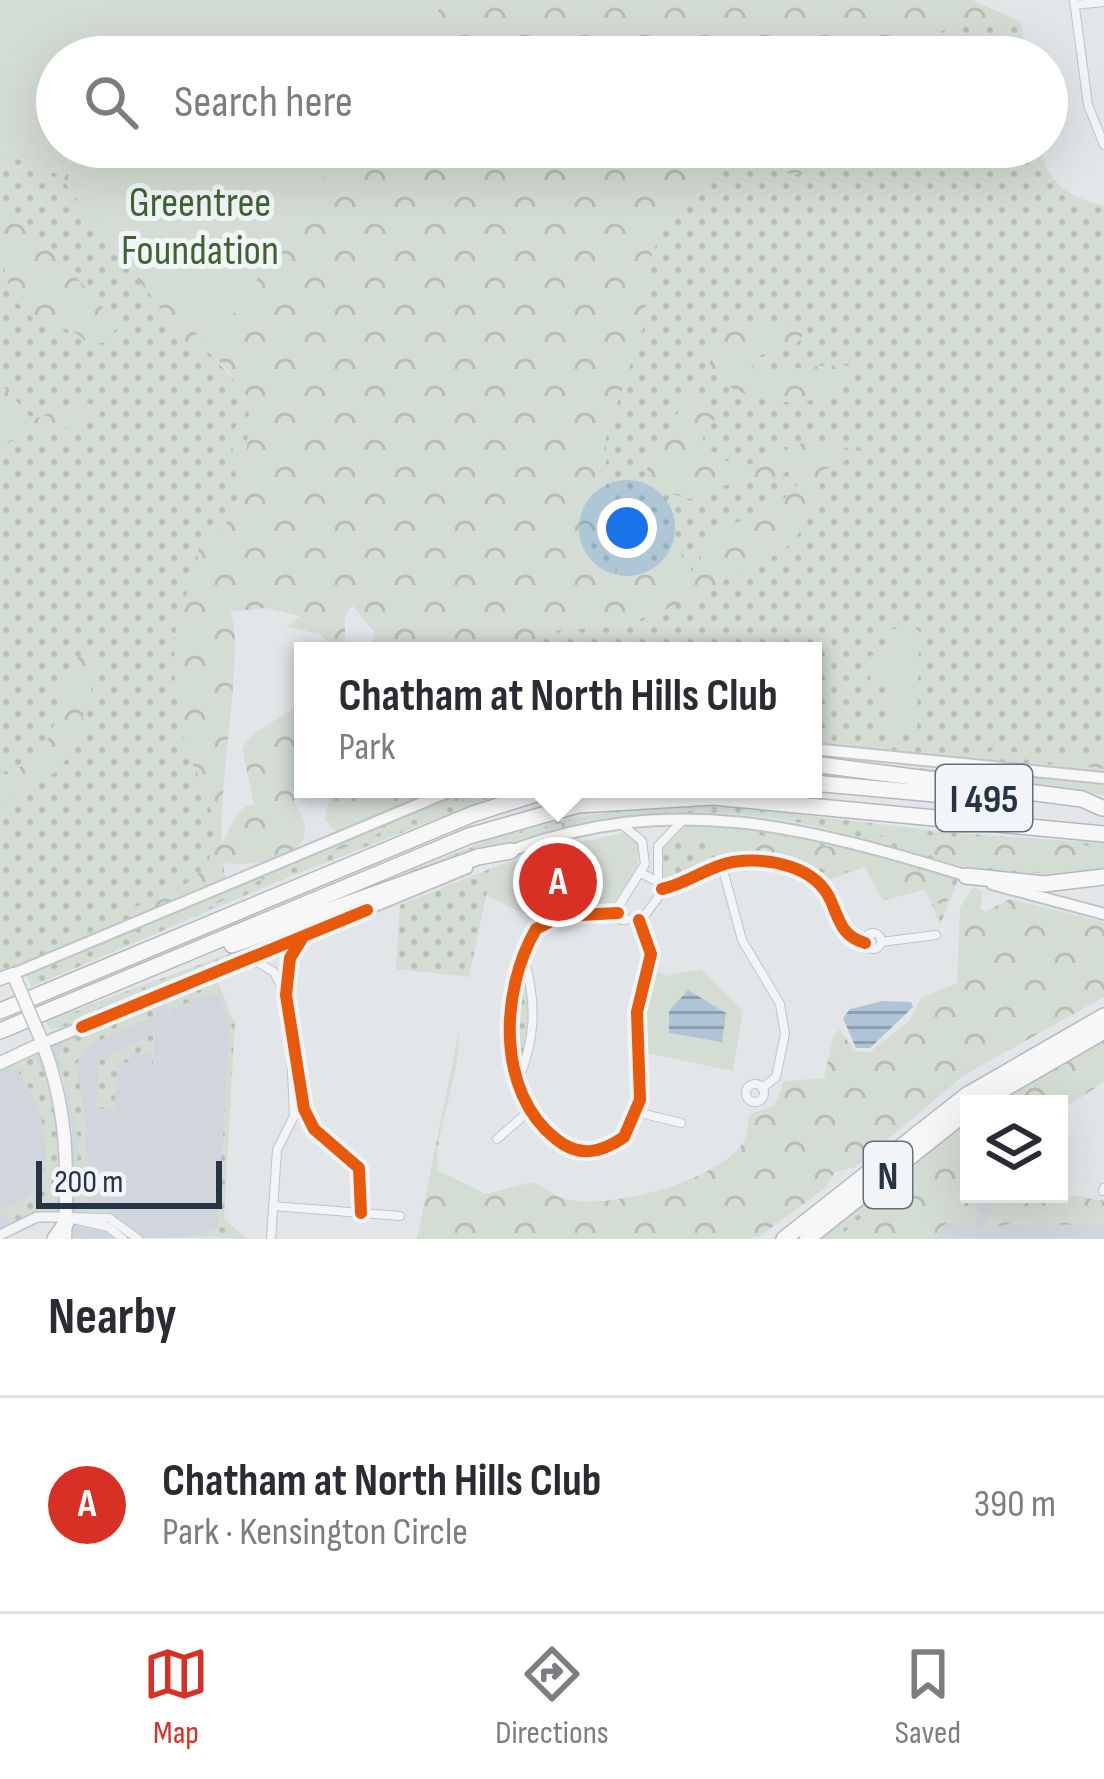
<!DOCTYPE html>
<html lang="en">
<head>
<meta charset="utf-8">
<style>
  :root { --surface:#fff; --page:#f2f2f3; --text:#2b2b33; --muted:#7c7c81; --line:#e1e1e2; --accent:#d93025 }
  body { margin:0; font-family:"Sofia Sans Condensed",sans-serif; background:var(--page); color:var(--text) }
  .controls { position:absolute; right:36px; bottom:36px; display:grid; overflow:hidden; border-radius:0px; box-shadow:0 12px 48px #0002 }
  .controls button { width:108px; height:108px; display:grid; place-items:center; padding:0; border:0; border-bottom:3px solid var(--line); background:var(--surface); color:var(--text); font:60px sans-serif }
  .scale { position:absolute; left:36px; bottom:30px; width:186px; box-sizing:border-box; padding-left:12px; border:6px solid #273445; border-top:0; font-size:33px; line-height:42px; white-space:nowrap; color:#273445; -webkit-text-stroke:9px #f1f5f8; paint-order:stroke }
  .you { position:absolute; left:627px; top:528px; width:42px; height:42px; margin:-30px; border:9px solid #fff; border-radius:50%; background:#1a73e8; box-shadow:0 0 0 18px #1a73e833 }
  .badge { display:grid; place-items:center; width:78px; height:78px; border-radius:50%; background:var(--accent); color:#fff; font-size:39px; font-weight:700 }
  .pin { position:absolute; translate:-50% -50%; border:6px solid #fff; box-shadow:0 3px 12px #0006 }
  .popup { position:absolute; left:294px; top:642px; width:528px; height:156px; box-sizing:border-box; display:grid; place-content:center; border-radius:0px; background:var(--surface); filter:drop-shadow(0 3px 9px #0005); font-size:39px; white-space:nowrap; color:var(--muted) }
  .popup b { font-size:45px; color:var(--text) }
  .popup::after { content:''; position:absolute; left:50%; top:100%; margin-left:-24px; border:24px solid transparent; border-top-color:var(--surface) }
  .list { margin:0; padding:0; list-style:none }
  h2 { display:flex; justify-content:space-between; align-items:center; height:156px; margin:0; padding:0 48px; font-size:51px }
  h2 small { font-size:39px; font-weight:400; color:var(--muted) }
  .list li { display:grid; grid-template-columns:78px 1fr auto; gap:36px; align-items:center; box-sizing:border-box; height:216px; padding:0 48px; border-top:3px solid var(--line) }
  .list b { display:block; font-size:45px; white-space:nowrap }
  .list p { margin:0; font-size:39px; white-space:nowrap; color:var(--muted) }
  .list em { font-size:39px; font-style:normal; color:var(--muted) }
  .icon { flex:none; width:66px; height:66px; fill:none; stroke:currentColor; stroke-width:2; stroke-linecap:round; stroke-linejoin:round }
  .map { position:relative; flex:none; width:1104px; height:1239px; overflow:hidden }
  .search { position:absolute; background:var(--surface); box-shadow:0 12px 48px #0002; left:36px; right:36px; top:36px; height:132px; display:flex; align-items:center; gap:30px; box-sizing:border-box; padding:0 42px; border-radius:66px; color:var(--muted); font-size:45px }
  .sheet { height:372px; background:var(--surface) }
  nav { display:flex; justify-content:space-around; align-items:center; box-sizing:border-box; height:168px; border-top:3px solid var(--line); background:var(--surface); font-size:33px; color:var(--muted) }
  nav a { display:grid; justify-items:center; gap:6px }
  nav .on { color:var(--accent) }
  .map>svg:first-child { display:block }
  .built { fill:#d1d6dd }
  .grass { fill:url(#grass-dots) }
  .forest { fill:url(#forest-crowns) }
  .green { fill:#d4ddd3 }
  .water { fill:url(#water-rules) }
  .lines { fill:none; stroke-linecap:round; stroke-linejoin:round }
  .minor-casing { stroke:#c1c4c7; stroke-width:10 }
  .tertiary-casing { stroke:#c1c4c7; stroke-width:12 }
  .secondary-casing { stroke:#c1c4c7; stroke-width:14 }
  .primary-casing { stroke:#bfc3c7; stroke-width:15 }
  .motorway-casing { stroke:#b5b9be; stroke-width:18 }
  .minor { stroke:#f3f4f6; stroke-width:8 }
  .tertiary { stroke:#f3f4f6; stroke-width:9 }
  .secondary { stroke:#f7f7f7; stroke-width:10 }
  .primary { stroke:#f7f7f7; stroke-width:12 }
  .motorway { stroke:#f7f7f7; stroke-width:15 }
  .primary-bridge-casing { stroke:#bfc3c7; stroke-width:15; stroke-linecap:butt }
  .primary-bridge { stroke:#f7f7f7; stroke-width:12 }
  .cycleway-casing { stroke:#f1f5f8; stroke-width:20 }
  .cycleway { stroke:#e8590c; stroke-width:12 }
  .labels { text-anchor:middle; stroke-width:10; stroke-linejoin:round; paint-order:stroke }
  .shield { fill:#f1f5f8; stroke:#646e7b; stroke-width:3 }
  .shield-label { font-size:39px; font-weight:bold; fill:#273445 }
  .park-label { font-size:42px; fill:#3f6233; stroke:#f1f5f8 }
</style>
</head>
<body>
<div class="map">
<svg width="1104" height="1239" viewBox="0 0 1104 1239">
  <defs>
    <pattern id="grass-dots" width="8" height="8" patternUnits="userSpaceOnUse" patternTransform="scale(3)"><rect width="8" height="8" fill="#d4ddd3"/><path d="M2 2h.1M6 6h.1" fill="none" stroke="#b6beb6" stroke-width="1.8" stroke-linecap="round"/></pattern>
    <pattern id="forest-crowns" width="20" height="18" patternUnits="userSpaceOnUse" patternTransform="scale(3)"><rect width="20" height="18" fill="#d4ddd3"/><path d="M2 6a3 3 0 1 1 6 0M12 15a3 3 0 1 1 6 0" fill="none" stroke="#b6beb6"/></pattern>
    <pattern id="water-rules" width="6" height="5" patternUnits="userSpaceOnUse" patternTransform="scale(3)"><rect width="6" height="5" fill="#afc4d7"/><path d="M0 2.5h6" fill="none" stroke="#8ea0b0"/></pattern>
  </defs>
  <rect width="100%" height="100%" fill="#e3e6e9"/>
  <!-- built -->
  <g class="built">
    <polygon points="215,975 234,1023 222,1237 70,1239 72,1130 63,1078 50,1045"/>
    <polygon points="41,1049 57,1090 63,1182 60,1211 36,1214 0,1232 0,1067"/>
    <polygon points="969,1170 969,1194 1059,1193 1104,1201 1104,1239 931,1239"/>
  </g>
  <!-- grass -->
  <g class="grass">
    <polygon points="1021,22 1027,57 919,57 927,38 950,27"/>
    <path d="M 713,147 L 778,147 L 790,174 C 824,174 848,153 880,147 C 921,139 996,147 1041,147 C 1046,183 1070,199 1104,205 L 1104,778 L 813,749 L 813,651 L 536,651 L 606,280 Z"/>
    <polygon points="0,152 69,174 141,273 251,400 243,494 201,563 210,800 227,884 0,979"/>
    <polygon points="466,789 513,789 279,881 31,987 27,976"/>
    <path d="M 651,805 L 728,806 L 954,833 L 1104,843 L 1104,872 C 987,897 871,827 754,816 C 603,800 468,858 327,904 L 518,828 Z"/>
    <path d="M 716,823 L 806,833 L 959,878 L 940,925 L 923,884 L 882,900 L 865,867 L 829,880 C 802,850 744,849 708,864 C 692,871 681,883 663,880 L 662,843 L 683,824 Z"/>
    <polygon points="492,868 469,977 396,969 400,905"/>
    <polygon points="390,895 69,1025 51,1030 45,1021"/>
    <polygon points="524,958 534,1016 516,1084 513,1009"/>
    <polygon points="214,980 235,1023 224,1219 247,1239 192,1236 217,1228 230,1024 219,997 211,993 170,1010 170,1015 167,1006 175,995"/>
    <polygon points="148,1010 155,1011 158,1021 153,1017 91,1044 76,1064 86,1121 87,1208 114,1213 130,1227 112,1214 85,1212 77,1202 78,1138 59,1057 63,1042"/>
    <polygon points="161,1030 155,1033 153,1070 151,1054 130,1053 129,1062 118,1062 114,1110 97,1108 98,1062"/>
    <path d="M 33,1056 C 38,1065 45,1074 48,1078 C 67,1108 62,1181 52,1209 L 12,1223 L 1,1214 L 2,1207 L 6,1210 C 19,1202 38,1193 42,1179 C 55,1142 35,1084 10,1064 Z"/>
    <polygon points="969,1120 969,1127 849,1230 836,1239 820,1239"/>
  </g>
  <!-- forest -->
  <g class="forest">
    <polygon points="308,0 973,0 1021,22 950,27 927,38 919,57 670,57 666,46 656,57 302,57"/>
    <path d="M 57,147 L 728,147 L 716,168 L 676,206 L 652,253 L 643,329 L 606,436 L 606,495 L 586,561 L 616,575 L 619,555 L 639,541 L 651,575 L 661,559 L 682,553 L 695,577 C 699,567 702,548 709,540 C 736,516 780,514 799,482 L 796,467 C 761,489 721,477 691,499 L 646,487 L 647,469 L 689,392 L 700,409 L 724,407 L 718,418 L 707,423 L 702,442 C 754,492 754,448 806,443 C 824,442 847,448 865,452 L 819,472 C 824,495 805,530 788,546 C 780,555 765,559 755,564 C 708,588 661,618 608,627 C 586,631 563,626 544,635 L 536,651 L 368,651 L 375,633 L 352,605 L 345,616 L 345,646 L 337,651 L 320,634 L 287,627 L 300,616 L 265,608 L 230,612 C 246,638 217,793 222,842 C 231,829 235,807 254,804 L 242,748 L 254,733 L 303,703 L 303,786 L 294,801 L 305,822 L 304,839 C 288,862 249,866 223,863 L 222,879 L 137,915 L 128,910 C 159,896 206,885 213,847 C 219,818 201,784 191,759 C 176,722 170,660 177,621 C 180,602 192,587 196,569 C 199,555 197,547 204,534 L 222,529 L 239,501 L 232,445 L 242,443 L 246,458 L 251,400 L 242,391 L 247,406 L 240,439 L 232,441 C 232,430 238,424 240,413 C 246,379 213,350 185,341 L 59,175 L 0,152 Z"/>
    <path d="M 770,147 L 879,147 C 850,160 814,180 781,172 Z"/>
    <path d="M 0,208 L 36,232 L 112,318 L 117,328 L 105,343 L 85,341 C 72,325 58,330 41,323 C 0,302 0,247 0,208 Z"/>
    <path d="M 749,324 L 794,328 L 803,334 L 795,346 L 760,355 L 751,368 C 790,376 828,357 867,370 L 873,385 L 856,372 C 847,378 846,386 836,391 C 800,412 737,402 711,371 L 709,347 L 733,327 Z"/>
    <polygon points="0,383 33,420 77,401 101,406 100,413 86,425 22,435 0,448"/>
    <path d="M 93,646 L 98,649 L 89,683 L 93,694 L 83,713 L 84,731 L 59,770 L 0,804 L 0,775 C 83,750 39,677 93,646 Z"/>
    <polygon points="996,749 1032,756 1104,755 1104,769 983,754"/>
    <polygon points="920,768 1104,783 1104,795 923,771"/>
    <polygon points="319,789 455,789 340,834 324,820 329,799"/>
    <polygon points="473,789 491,789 254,883 183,922 161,919"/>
    <path d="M 669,807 L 727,810 C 611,810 511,838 403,877 C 489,834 576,817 669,807 Z"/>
    <polygon points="705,826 869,853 953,880 944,912 929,889 885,900 864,866 834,875 799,857 728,850 709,841 693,845 683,836 687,828"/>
    <path d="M 887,828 L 964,841 L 983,837 L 1104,847 L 1104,869 C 1045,882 926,863 875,832 Z"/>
    <path d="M 974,887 L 983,892 L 980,909 L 985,912 L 1010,899 L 1104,922 L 1104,997 L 963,1076 L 855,1167 L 835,1172 L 825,1188 L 760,1236 L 747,1239 L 417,1239 L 459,1030 C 462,1073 430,1143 439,1171 L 486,1194 L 533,1182 C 545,1186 553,1197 565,1199 C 610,1210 708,1183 739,1148 C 749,1138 746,1126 750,1114 L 775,1105 L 784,1081 L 824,1078 L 833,1037 L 840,1029 L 854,1051 L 870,1052 L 909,1021 L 921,998 L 957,983 L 960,907 Z"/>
    <polygon points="302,927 82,1017 48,1024"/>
    <polygon points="1104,1041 1104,1082 1059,1112 1059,1104 997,1104"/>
    <polygon points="969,1127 966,1190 980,1212 975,1223 946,1223 935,1239 836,1239"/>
    <polygon points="1059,1193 1104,1201 1104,1225 1008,1224 983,1229 992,1210 990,1194"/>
  </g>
  <!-- green -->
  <g class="green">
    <polygon points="0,0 478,0 465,18 439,9 406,57 57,57 57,147 346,147 210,349 141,273 69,175 0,152"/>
    <polygon points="889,629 919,630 917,731 887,730 888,683 870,682 871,655 888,655"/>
    <polygon points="628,832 638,843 638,867 608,912 562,913 539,921 486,895 492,868 550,848"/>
    <polygon points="648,965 665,976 701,969 743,1011 733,1071 637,1051"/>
  </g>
  <!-- water -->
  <g class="water">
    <polygon points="688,990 726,1013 722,1042 669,1033 669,1011"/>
    <polygon points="883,1001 911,1002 913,1007 870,1048 856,1048 843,1018 850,1009"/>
  </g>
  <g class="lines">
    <!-- minor casing -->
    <g class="minor-casing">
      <g id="minor">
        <polyline points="1074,0 1088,105 1104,145"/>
        <polyline points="1075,5 1104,2"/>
        <polyline points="621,824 642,841 645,864 618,907 622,920 643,918 659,896 658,882 643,874"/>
        <polyline points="722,866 742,940 780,1004 785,1034 776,1077 762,1088"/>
        <polyline points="658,880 658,846 681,822"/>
        <path d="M 662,889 C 687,884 708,866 733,862 C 769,857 816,866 831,901 C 840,922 842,936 865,943"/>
        <path d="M 618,913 L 561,916 L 536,929 C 500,991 496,1092 556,1139 C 579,1158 601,1153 624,1137 L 640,1100 L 637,1012 L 651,954 L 639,920"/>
        <circle cx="873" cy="941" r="8"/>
        <polyline points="302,939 290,958 286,995 304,1109 314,1129 359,1168 361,1213"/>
        <polyline points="881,942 936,935"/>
        <polyline points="252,959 274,972 285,994"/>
        <path d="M 517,1083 C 536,1039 537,1004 524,958"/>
        <circle cx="755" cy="1093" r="9"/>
        <polyline points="636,1112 681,1123"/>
        <polyline points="497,1139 528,1112"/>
        <polyline points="1103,1191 1104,1188"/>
        <polyline points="273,1206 400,1216"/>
        <polyline points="66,1217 109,1218 138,1239"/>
        <polyline points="73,1219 108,1227 123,1239"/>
        <polyline points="271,1239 277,1150 294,1116 290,1026"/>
      </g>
    </g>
    <!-- tertiary casing -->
    <g class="tertiary-casing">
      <polyline id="tertiary" points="0,1235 37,1217 66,1217"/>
    </g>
    <!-- secondary casing -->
    <g class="secondary-casing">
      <g id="secondary">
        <polyline points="813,749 1104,778"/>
        <path d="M 507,852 C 672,790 807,827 968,876"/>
        <polyline points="992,884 1104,914"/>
        <polyline points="13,974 455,789"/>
        <polyline points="43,1043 467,868"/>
      </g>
    </g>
    <!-- primary casing -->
    <g class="primary-casing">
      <g id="primary">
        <polyline points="0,979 13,974 20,990"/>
        <path d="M 37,1030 C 68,1101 68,1163 65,1239"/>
        <polyline points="0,1063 43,1043"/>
      </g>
    </g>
    <!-- motorway casing -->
    <g class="motorway-casing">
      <g id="motorway">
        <polyline points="813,764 1082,799 1102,808"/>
        <polyline points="813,783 946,795"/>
        <polyline points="966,876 1044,884 1104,877"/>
        <polyline points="232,945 478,857 511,851"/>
        <polyline points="0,1011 473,814 551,789"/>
        <polyline points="0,1031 469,836 578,805 713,797 1104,834"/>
        <polyline points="978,1104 1104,1031"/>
        <polyline points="55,1239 66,1223"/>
        <polyline points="784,1239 967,1095 1104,1016"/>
        <polyline points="807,1239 969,1110"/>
      </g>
    </g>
    <!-- minor -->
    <use href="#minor" class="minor"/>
    <!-- tertiary -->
    <use href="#tertiary" class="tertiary"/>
    <!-- secondary -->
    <use href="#secondary" class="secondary"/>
    <!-- primary -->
    <use href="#primary" class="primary"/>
    <!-- motorway -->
    <use href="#motorway" class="motorway"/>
    <!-- primary-bridge casing -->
    <g class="primary-bridge-casing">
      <polyline id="primary-bridge" points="20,990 37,1030"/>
    </g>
    <!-- primary-bridge -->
    <use href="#primary-bridge" class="primary-bridge"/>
    <!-- cycleway casing -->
    <g class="cycleway-casing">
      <g id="cycleway">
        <path d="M 662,889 C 687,884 708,866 733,862 C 769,857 816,866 831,901 C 840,922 842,936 865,943"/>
        <path d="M 618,913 L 561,916 L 536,929 C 500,991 496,1092 556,1139 C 579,1158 601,1153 624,1137 L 640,1100 L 637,1012 L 651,954 L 639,920"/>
        <polyline points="303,937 290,958 286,995 304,1109 314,1129 359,1168 361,1213"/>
        <polyline points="82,1027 367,910"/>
      </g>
    </g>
    <!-- cycleway -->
    <use href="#cycleway" class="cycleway"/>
  </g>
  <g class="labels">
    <!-- shield labels -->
    <g class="shield">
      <rect x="936" y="765" width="96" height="66" rx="9"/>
      <rect x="864" y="1142" width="48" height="66" rx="9"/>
    </g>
    <g class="shield-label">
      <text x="984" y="812">I 495</text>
      <text x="888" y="1189">N</text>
    </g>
    <!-- park labels -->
    <g class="park-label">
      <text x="200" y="216">Greentree<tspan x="200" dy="48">Foundation</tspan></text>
    </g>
  </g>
</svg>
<div class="controls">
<button><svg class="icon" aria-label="layers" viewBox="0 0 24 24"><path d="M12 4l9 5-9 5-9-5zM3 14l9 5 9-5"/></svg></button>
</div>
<div class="scale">200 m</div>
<div class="you"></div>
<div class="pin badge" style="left:558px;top:882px">A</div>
<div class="popup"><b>Chatham at North Hills Club</b>Park</div>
<div class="search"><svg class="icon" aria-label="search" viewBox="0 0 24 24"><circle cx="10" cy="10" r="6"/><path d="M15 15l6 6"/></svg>Search here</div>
</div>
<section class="sheet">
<h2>Nearby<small></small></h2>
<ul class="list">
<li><span class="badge">A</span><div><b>Chatham at North Hills Club</b><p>Park · Kensington Circle</p></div><em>390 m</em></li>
</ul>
</section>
<nav>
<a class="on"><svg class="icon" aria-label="map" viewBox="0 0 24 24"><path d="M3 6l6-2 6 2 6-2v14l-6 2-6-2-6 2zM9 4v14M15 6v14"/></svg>Map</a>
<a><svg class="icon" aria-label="directions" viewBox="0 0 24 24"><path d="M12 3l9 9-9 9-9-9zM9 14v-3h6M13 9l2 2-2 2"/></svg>Directions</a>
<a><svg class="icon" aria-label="saved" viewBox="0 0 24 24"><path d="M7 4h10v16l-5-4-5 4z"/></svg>Saved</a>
</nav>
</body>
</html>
